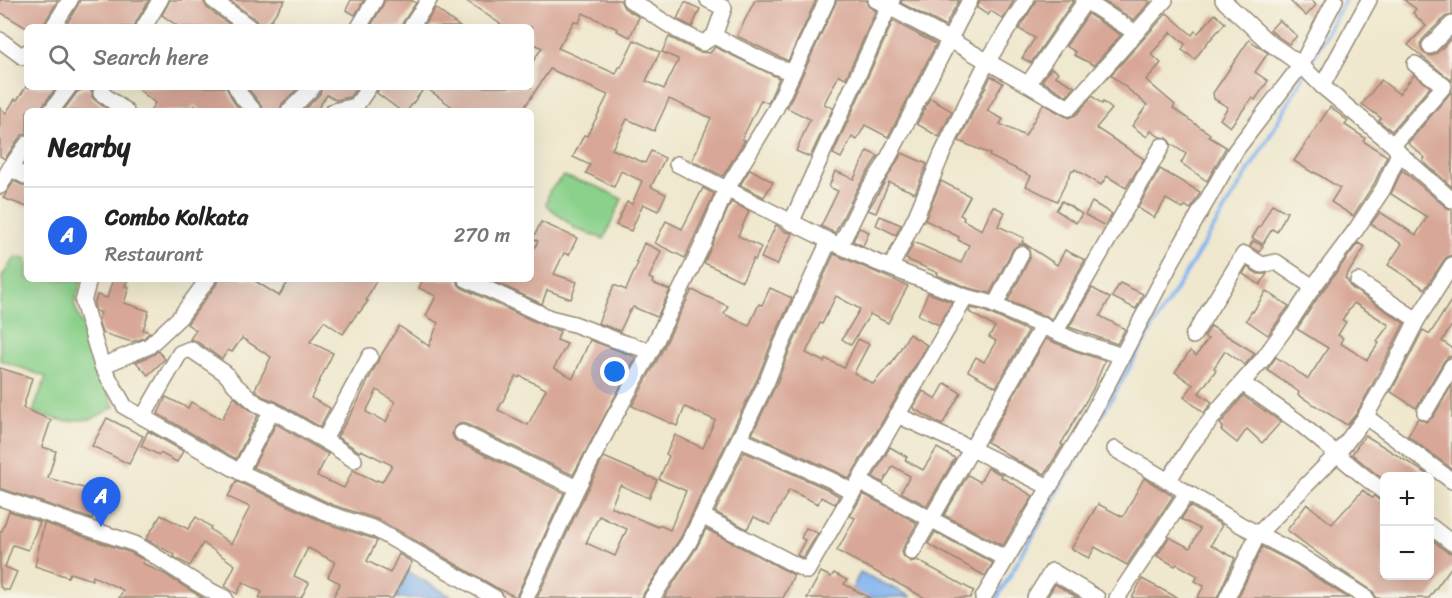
<!DOCTYPE html>
<html lang="en">
<head>
<meta charset="utf-8">
<style>
  :root { --surface:#fff; --page:#f6f6f6; --text:#222; --muted:#767676; --line:#e0e0e0; --accent:#2563eb }
  body { margin:0; font-family:Sriracha,sans-serif; background:var(--page); color:var(--text) }
  .controls { position:absolute; right:18px; bottom:18px; display:grid; overflow:hidden; border-radius:9px; box-shadow:0 6px 24px #0002 }
  .controls button { width:54px; height:54px; display:grid; place-items:center; padding:0; border:0; border-bottom:2px solid var(--line); background:var(--surface); color:var(--text); font:30px sans-serif }
  .you { position:absolute; left:615px; top:372px; width:21px; height:21px; margin:-15px; border:4px solid #fff; border-radius:50%; background:#1a73e8; box-shadow:0 0 0 9px #1a73e833 }
  .badge { display:grid; place-items:center; width:39px; height:39px; border-radius:50%; background:var(--accent); color:#fff; font-size:20px; font-weight:700 }
  .pin { position:absolute; translate:-50% -50px; filter:drop-shadow(0 2px 3px #0008) }
  .pin::after { content:''; position:absolute; top:32px; width:21px; height:18px; background:inherit; clip-path:polygon(0 0,100% 0,50% 100%) }
  .list { margin:0; padding:0; list-style:none }
  h2 { display:flex; justify-content:space-between; align-items:center; height:78px; margin:0; padding:0 24px; font-size:26px }
  h2 small { font-size:20px; font-weight:400; color:var(--muted) }
  .list li { display:grid; grid-template-columns:39px 1fr auto; gap:18px; align-items:center; box-sizing:border-box; height:96px; padding:0 24px; border-top:2px solid var(--line) }
  .list b { display:block; font-size:22px; white-space:nowrap }
  .list p { margin:0; font-size:20px; white-space:nowrap; color:var(--muted) }
  .list em { font-size:20px; font-style:normal; color:var(--muted) }
  .icon { flex:none; width:33px; height:33px; fill:none; stroke:currentColor; stroke-width:2; stroke-linecap:round; stroke-linejoin:round }
  .map { position:relative; flex:none; width:1452px; height:598px; overflow:hidden }
  .search { position:absolute; background:var(--surface); box-shadow:0 6px 24px #0002; left:24px; top:24px; width:510px; height:66px; display:flex; align-items:center; gap:15px; box-sizing:border-box; padding:0 21px; border-radius:9px; color:var(--muted); font-size:22px }
  .panel { position:absolute; background:var(--surface); box-shadow:0 6px 24px #0002; left:24px; top:108px; width:510px; height:174px; border-radius:9px }
  .map>svg:first-child { display:block }
  .green { fill:#8bd18c; stroke:#637e55; stroke-width:1.5 }
  .water { fill:#82b4ef; stroke:#5e6f86; stroke-width:1.5 }
  .lines { fill:none; stroke-linecap:round; stroke-linejoin:round }
  .stream { stroke:#82b4ef; stroke-width:4 }
  .building { fill:#d8a797; fill-rule:evenodd }
  .minor-casing { stroke:#958976; stroke-width:18 }
  .minor { stroke:#fff; stroke-width:15 }
</style>
</head>
<body>
<div class="map">
<svg width="1452" height="598" viewBox="0 0 1452 598">
  <rect width="100%" height="100%" fill="#f7f3e8"/>
  <filter id="ink" filterUnits="userSpaceOnUse"><feTurbulence type="fractalNoise" baseFrequency=".0167" numOctaves="2"/><feDisplacementMap in="SourceGraphic" scale="12" xChannelSelector="R" yChannelSelector="G"/><feConvolveMatrix kernelMatrix="1 2 1 2 8 2 1 2 1" color-interpolation-filters="sRGB"/></filter>
  <filter id="wash" filterUnits="userSpaceOnUse"><feTurbulence type="fractalNoise" baseFrequency=".008" numOctaves="4" result="noise"/><feDisplacementMap in="SourceGraphic" scale="24" xChannelSelector="R" yChannelSelector="G"/><feGaussianBlur stdDeviation="1.35" result="paint"/><feColorMatrix in="noise" values="0 0 0 0 0 0 0 0 0 0 0 0 0 0 0 0 0 1.4 0 .05"/><feComposite in="paint" operator="in"/></filter>
  <g filter="url(#wash)">
    <rect width="100%" height="100%" fill="#efe8ce"/>
    <!-- green -->
    <g class="green">
      <polygon points="563,176 598,187 622,199 604,239 576,229 546,205 549,191"/>
      <polygon points="15,257 27,259 27,279 82,280 74,304 114,407 92,419 64,421 33,412 46,377 0,360 0,300 3,294 2,276"/>
    </g>
    <!-- water -->
    <g class="water">
      <polygon points="408,572 454,598 396,598"/>
      <polygon points="860,572 912,597 848,598"/>
    </g>
    <g class="lines">
      <!-- stream -->
      <g class="stream">
        <polyline points="1311,61 1345,0"/>
        <polyline points="997,598 1148,335 1268,139 1305,73"/>
      </g>
    </g>
    <g id="blocks">
      <!-- building -->
      <g class="building">
        <polygon points="0,0 58,0 45,22 43,27 25,27 0,12"/>
        <polygon points="80,0 149,0 136,22 134,27 65,27 78,5"/>
        <polygon points="170,0 203,0 207,8 233,27 179,27 162,15"/>
        <polygon points="229,0 285,0 266,27 259,27 255,19"/>
        <polygon points="351,0 364,0 355,15 346,10"/>
        <polygon points="385,0 411,0 416,3 403,22 401,27 370,27 383,5"/>
        <polygon points="465,0 620,0 624,8 639,17 630,37 617,31 618,29 583,13 579,23 574,21 558,48 616,74 619,67 621,67 634,40 660,52 646,81 664,89 678,61 678,59 662,52 669,37 699,52 710,53 715,47 779,78 768,103 761,100 742,139 745,140 723,176 692,161 711,118 669,99 654,131 627,119 612,149 645,163 651,151 665,158 651,187 666,194 658,211 643,204 631,231 616,225 627,202 632,204 642,181 621,171 614,187 586,173 590,165 573,157 584,135 587,136 608,95 550,69 522,111 458,111 425,87 407,111 401,111 377,93 379,87 531,87 531,64 542,48 531,42 531,27 505,27"/>
        <polygon points="755,0 816,0 788,61 737,36"/>
        <polygon points="837,0 866,0 868,6 876,11 846,78 839,75 824,104 833,108 810,157 796,151 810,119 787,108"/>
        <polygon points="902,0 959,0 945,26 901,3"/>
        <polygon points="980,0 1014,0 1003,19 991,11 988,15 977,8"/>
        <polygon points="1036,0 1074,0 1031,63 1022,58 1035,38 1019,29 1034,5"/>
        <polygon points="1102,0 1147,0 1150,2 1134,20"/>
        <polygon points="1289,0 1311,0 1316,5 1306,16"/>
        <polygon points="1404,0 1452,0 1452,15 1445,17 1423,39 1420,44 1421,49 1424,53 1432,56 1437,53 1452,38 1452,81 1408,45 1426,26 1413,13 1416,9"/>
        <polygon points="685,2 700,9 692,27 677,19"/>
        <polygon points="435,8 460,27 423,27"/>
        <polygon points="1167,13 1192,35 1195,31 1198,33 1215,14 1225,23 1210,40 1209,40 1195,59 1182,50 1185,44 1171,32 1151,54 1161,63 1146,80 1175,105 1173,108 1210,134 1208,136 1226,147 1207,181 1181,163 1186,154 1171,144 1167,138 1160,137 1151,131 1147,137 1132,126 1147,105 1111,75"/>
        <polygon points="1088,14 1121,35 1094,65 1074,55 1076,52 1066,46"/>
        <polygon points="1279,20 1297,36 1289,44 1277,36 1270,30"/>
        <polygon points="893,21 936,44 888,137 865,125 857,140 852,137 841,158 833,154"/>
        <polygon points="1249,40 1268,53 1255,72 1268,81 1255,100 1252,98 1230,127 1220,119 1228,107 1214,99 1213,93"/>
        <polygon points="1051,68 1058,72 1055,76 1075,87 1067,96 1042,81"/>
        <polygon points="1414,75 1430,87 1392,131 1379,121 1381,118 1362,104 1381,80 1399,94"/>
        <polygon points="991,76 1003,83 987,111 1003,119 1000,124 1025,136 1043,104 1068,118 1076,115 1092,96 1102,104 1103,102 1112,109 1096,128 1144,159 1126,188 1107,176 1101,185 1075,169 1074,171 1072,170 1057,201 1026,186 1031,176 989,156 990,154 959,141"/>
        <polygon points="26,87 57,87 43,105 41,111 27,111 27,134 22,135 19,138 5,159 0,156 0,108 6,113 15,99 17,100"/>
        <polygon points="136,87 226,87 234,102 241,111 202,111 194,105 190,111 150,111 155,103"/>
        <polygon points="247,87 299,87 282,104 280,111 264,111 261,105"/>
        <polygon points="322,87 357,87 350,97 336,100 327,95 316,111 303,111 320,94"/>
        <polygon points="86,88 92,91 92,97 95,100 109,111 63,111 77,92"/>
        <polygon points="1452,91 1452,187 1423,161 1425,158 1408,143"/>
        <polygon points="930,98 936,101 936,102 952,111 939,137 917,124"/>
        <polygon points="1330,107 1348,121 1345,125 1365,138 1363,141 1387,156 1374,184 1353,216 1331,202 1340,188 1314,172 1313,173 1294,161"/>
        <polygon points="867,151 878,156 857,189 835,233 821,226 838,191 829,187 835,171 854,179"/>
        <polygon points="902,153 927,164 915,193 889,182 876,213 868,210"/>
        <polygon points="750,169 773,182 764,197 740,185"/>
        <polygon points="1160,169 1200,192 1191,209 1185,206 1183,209 1166,199 1154,218 1138,208"/>
        <polygon points="1402,170 1446,207 1452,210 1452,255 1447,257 1444,260 1425,289 1388,265 1402,244 1371,224 1380,212 1416,235 1427,217 1391,194"/>
        <polygon points="14,181 27,187 27,207 3,198"/>
        <polygon points="941,181 970,196 960,215 964,217 963,220 982,230 993,206 1005,212 998,226 1024,238 1022,242 1057,265 1065,250 1085,260 1051,320 1047,316 1042,315 1008,301 1030,258 1029,249 1025,245 1020,244 1013,249 990,293 969,288 937,275 938,273 906,259 914,242 961,263 969,245 958,240 959,237 925,220"/>
        <polygon points="703,188 714,194 685,258 655,243 666,221 682,229"/>
        <polygon points="1062,201 1082,214 1076,223 1056,210"/>
        <polygon points="731,202 749,211 738,236 761,247 755,260 753,259 742,281 704,263"/>
        <polygon points="1092,202 1112,214 1105,226 1085,215"/>
        <polygon points="1272,204 1287,212 1277,232 1272,229 1263,244 1252,238 1259,227 1260,227"/>
        <polygon points="880,216 901,225 896,235 876,225"/>
        <polygon points="541,222 577,238 569,255 564,253 554,274 577,282 571,299 547,290 542,304 489,279 531,279 531,256 538,241 533,239"/>
        <polygon points="776,225 786,232 792,233 777,265 761,258"/>
        <polygon points="859,228 869,232 863,246 853,241"/>
        <polygon points="1253,241 1263,246 1259,252 1250,246"/>
        <polygon points="644,243 661,251 649,278 653,280 652,283 670,290 657,317 633,307 631,311 630,310 620,331 598,323 614,285 626,290 638,263 636,262"/>
        <path d="M 1358,243 L 1365,247 L 1345,278 L 1348,281 L 1349,285 L 1353,289 L 1404,323 L 1379,372 L 1356,414 L 1347,425 L 1298,395 L 1299,392 L 1267,370 L 1276,357 L 1308,379 L 1328,348 L 1297,329 L 1321,293 ZM 1354,303 L 1389,325 L 1377,341 L 1379,343 L 1367,360 L 1340,343 L 1343,338 L 1338,335 L 1346,322 L 1342,320 Z"/>
        <polygon points="834,254 908,286 888,323 870,314 851,345 842,339 860,309 836,296 822,324 820,323 806,353 824,362 826,359 844,368 858,339 869,344 854,373 873,384 890,364 891,365 909,334 927,345 849,479 835,471 752,434 776,385 789,352"/>
        <polygon points="1247,267 1258,274 1267,274 1260,285 1243,274"/>
        <polygon points="113,279 128,279 125,286 129,287 124,303 149,311 143,330 150,332 144,338 132,342 102,333 98,320 101,313 96,311 94,305 97,295 107,298"/>
        <polygon points="218,279 252,279 279,296 290,279 377,279 366,300 368,301 359,313 358,312 343,334 324,321 310,342 333,353 311,398 330,408 320,427 277,402 262,396 255,389 271,357 242,338 232,352 228,350 222,359 196,341 190,339 196,330 187,324 216,285"/>
        <path d="M 423,279 L 456,279 L 458,284 L 462,288 L 546,327 L 560,331 L 557,340 L 567,344 L 554,368 L 573,378 L 590,340 L 636,357 L 573,475 L 466,424 L 461,423 L 454,428 L 452,434 L 454,439 L 458,442 L 564,493 L 516,597 L 495,587 L 380,520 L 333,505 L 253,467 L 276,424 L 328,454 L 317,476 L 344,488 L 353,470 L 376,481 L 377,480 L 382,482 L 392,465 L 361,450 L 360,452 L 337,437 L 355,407 L 380,357 L 399,326 L 429,346 L 438,323 L 426,316 L 436,296 L 419,288 ZM 516,376 L 519,378 L 520,376 L 546,389 L 528,425 L 498,410 ZM 377,390 L 395,402 L 386,422 L 366,412 Z"/>
        <polygon points="1120,283 1143,294 1136,309 1112,297"/>
        <path d="M 770,288 L 792,298 L 771,344 L 758,377 L 693,512 L 681,537 L 644,593 L 642,598 L 537,598 L 586,492 L 604,457 L 657,480 L 649,498 L 620,485 L 611,507 L 658,527 L 659,525 L 670,530 L 686,491 L 659,479 L 669,456 L 666,454 L 675,435 L 703,448 L 715,420 L 685,407 L 677,426 L 632,406 L 660,355 L 692,290 L 728,306 L 724,314 L 749,326 L 759,304 L 762,305 ZM 599,516 L 627,529 L 615,556 L 586,543 Z"/>
        <polygon points="1092,288 1110,298 1100,316 1125,329 1117,344 1069,327"/>
        <polygon points="1266,291 1289,306 1268,335 1246,320 1252,311 1253,312"/>
        <polygon points="928,293 952,302 939,325 918,315"/>
        <polygon points="1452,299 1452,325 1442,341 1452,348 1452,356 1448,357 1444,361 1416,408 1391,392 1423,330 1430,334"/>
        <polygon points="971,308 984,311 1028,331 996,387 968,371 976,357 984,362 996,341 989,337 995,327 969,312"/>
        <polygon points="1211,326 1255,353 1245,365 1225,351 1214,368 1216,370 1199,393 1212,402 1204,413 1184,397 1193,385 1175,372 1190,351 1196,356 1208,339 1204,337"/>
        <polygon points="1046,339 1073,350 1105,361 1093,389 1061,444 1063,445 1045,474 1018,461 987,442"/>
        <polygon points="158,351 165,359 148,375 136,362 153,355"/>
        <polygon points="0,368 32,378 23,408 51,420 42,447 56,451 48,478 101,493 92,519 0,488"/>
        <polygon points="945,383 961,393 942,425 913,408 923,391 936,399"/>
        <polygon points="1452,385 1452,469 1408,436 1418,418 1426,422 1433,417"/>
        <polygon points="1243,396 1281,422 1262,443 1247,429 1237,443 1221,430 1223,427 1220,424"/>
        <polygon points="166,397 188,408 191,402 222,419 234,397 251,411 258,415 236,459 158,414"/>
        <polygon points="107,418 143,436 129,464 92,446"/>
        <polygon points="148,431 183,451 177,462 160,453 159,455 141,446"/>
        <polygon points="1365,435 1427,474 1430,477 1380,477 1352,454"/>
        <polygon points="890,447 907,457 905,460 923,470 937,448 955,458 927,506 901,492 910,476 893,466 883,483 873,477"/>
        <polygon points="744,452 827,489 839,496 835,504 821,497 818,504 789,490 770,525 754,517 747,529 715,512"/>
        <polygon points="988,468 1002,475 1001,477 1033,496 1023,513 1022,512 1003,546 944,515 968,475 980,482"/>
        <polygon points="1144,478 1173,496 1127,565 1095,547 1089,558 1071,549 1098,504 1123,517"/>
        <polygon points="236,481 325,523 371,538 377,541 367,561 390,573 399,554 412,562 393,598 333,598 340,583 328,577 335,562 308,548 294,576 309,583 301,598 259,598 262,592 243,582 237,594 225,586 235,565 203,543 190,566 174,557 175,555 146,539 161,515 188,529 196,517 211,527 210,529 231,544 250,507 228,497"/>
        <polygon points="1363,490 1372,498 1374,496 1379,500 1384,502 1384,576 1430,576 1430,538 1446,551 1452,553 1452,566 1429,598 1376,598 1374,593 1371,590 1339,569 1287,530 1307,504 1332,524"/>
        <polygon points="863,494 917,523 903,548 902,553 904,557 911,562 917,560 974,591 970,598 925,598 837,551 855,518 850,516"/>
        <polygon points="1190,506 1222,525 1211,545 1235,558 1217,598 1197,598 1204,586 1195,581 1198,576 1177,564 1175,566 1157,556 1169,537 1190,548 1200,529 1181,519"/>
        <polygon points="9,511 40,522 28,550 13,545 5,567 17,572 9,590 5,590 0,587 0,531 2,531"/>
        <polygon points="44,523 131,553 144,560 142,563 166,575 203,598 119,598 123,590 93,576 92,580 70,573 68,577 35,566"/>
        <polygon points="806,528 818,533 803,558 797,555 805,540 801,538"/>
        <polygon points="706,529 794,575 783,598 664,598 697,547"/>
        <polygon points="935,532 993,563 985,576 928,544"/>
        <polygon points="1262,547 1294,563 1348,598 1238,598"/>
        <polygon points="821,572 831,577 834,573 847,580 844,584 870,598 807,598"/>
        <polygon points="1142,579 1178,598 1132,598"/>
        <polygon points="1055,584 1078,598 1047,598"/>
      </g>
    </g>
  </g>
  <g filter="url(#ink)">
    <use href="#blocks" fill-opacity="0" stroke="#958976" stroke-width="1.5"/>
    <g class="lines">
      <!-- minor casing -->
      <g class="minor-casing">
        <g id="minor">
          <polyline points="213,0 249,27"/>
          <polyline points="630,0 677,30 703,43 714,36 766,62 792,73"/>
          <polyline points="708,0 724,8 714,36"/>
          <polyline points="876,0 950,40 1069,108 1165,0"/>
          <polyline points="1084,0 1136,33"/>
          <polyline points="1223,0 1267,41 1301,65 1322,86 1393,145 1399,153 1452,200"/>
          <polyline points="53,27 70,0"/>
          <polyline points="144,27 160,0"/>
          <polyline points="359,27 375,0"/>
          <polyline points="411,27 429,0"/>
          <polyline points="0,40 23,57 27,52"/>
          <polyline points="1430,46 1452,24"/>
          <polyline points="1028,84 1086,0"/>
          <polyline points="1322,86 1369,0"/>
          <polyline points="236,87 242,97 254,111"/>
          <polyline points="102,90 101,93 126,111"/>
          <polyline points="51,111 69,87"/>
          <polyline points="289,111 313,87"/>
          <polyline points="333,111 356,106 369,87"/>
          <polyline points="1393,145 1444,86 1415,64"/>
          <polyline points="677,164 829,241 876,262 966,297 987,302 1076,341 1122,356"/>
          <polyline points="10,168 27,177"/>
          <polyline points="0,186 10,168 27,144"/>
          <polyline points="791,223 892,0"/>
          <polyline points="840,246 866,193 884,166 970,0"/>
          <polyline points="891,267 917,214 942,154 971,94 987,62 1026,0"/>
          <polyline points="89,279 83,302 102,366 125,407 240,472 329,514 375,529 495,598"/>
          <polyline points="466,279 550,318 574,324 621,342 651,351"/>
          <polyline points="1358,281 1417,320"/>
          <polyline points="995,305 1021,254"/>
          <polyline points="1056,331 1162,146"/>
          <polyline points="1193,336 1244,254 1262,265 1276,262 1313,287"/>
          <polyline points="102,366 149,346 180,317 208,279"/>
          <polyline points="1242,383 1297,421 1362,475 1384,492"/>
          <polyline points="1425,412 1452,366"/>
          <polyline points="897,415 972,449 1049,487"/>
          <polyline points="1365,416 1452,481"/>
          <polyline points="143,417 180,353 190,349 225,373 235,385 257,404 277,413 332,445 354,460"/>
          <polyline points="462,433 577,488"/>
          <polyline points="739,439 831,480 853,492"/>
          <polyline points="324,440 370,356"/>
          <polyline points="1115,449 1241,525 1299,555 1366,598"/>
          <polyline points="240,472 272,410"/>
          <polyline points="859,481 1006,559"/>
          <polyline points="1168,481 1194,441 1223,404 1263,359 1294,316 1313,287 1355,231 1383,189 1399,153"/>
          <path d="M 0,498 L 135,544 C 166,561 193,584 225,598"/>
          <polyline points="702,516 807,571 966,297"/>
          <polyline points="1430,526 1452,543"/>
          <polyline points="912,552 1043,325"/>
          <polyline points="526,598 577,488 613,419 651,351 703,244 726,190 775,110 827,0"/>
          <polyline points="652,598 689,542 702,516 767,381 780,348 829,241"/>
          <polyline points="983,598 1084,429 1172,261 1236,150 1301,65 1335,0"/>
          <polyline points="1035,598 1052,571 1097,598"/>
          <polyline points="1117,598 1187,493"/>
          <polyline points="1227,598 1258,534 1338,453 1364,419 1388,377 1417,320 1452,265"/>
        </g>
      </g>
      <!-- minor -->
      <use href="#minor" class="minor"/>
    </g>
  </g>
</svg>
<div class="controls">
<button>+</button>
<button>−</button>
</div>
<div class="you"></div>
<div class="pin badge" style="left:101px;top:527px">A</div>
<div class="search"><svg class="icon" aria-label="search" viewBox="0 0 24 24"><circle cx="10" cy="10" r="6"/><path d="M15 15l6 6"/></svg>Search here</div>
<section class="panel">
<h2>Nearby<small></small></h2>
<ul class="list">
<li><span class="badge">A</span><div><b>Combo Kolkata</b><p>Restaurant</p></div><em>270 m</em></li>
</ul>
</section>
</div>
</body>
</html>
